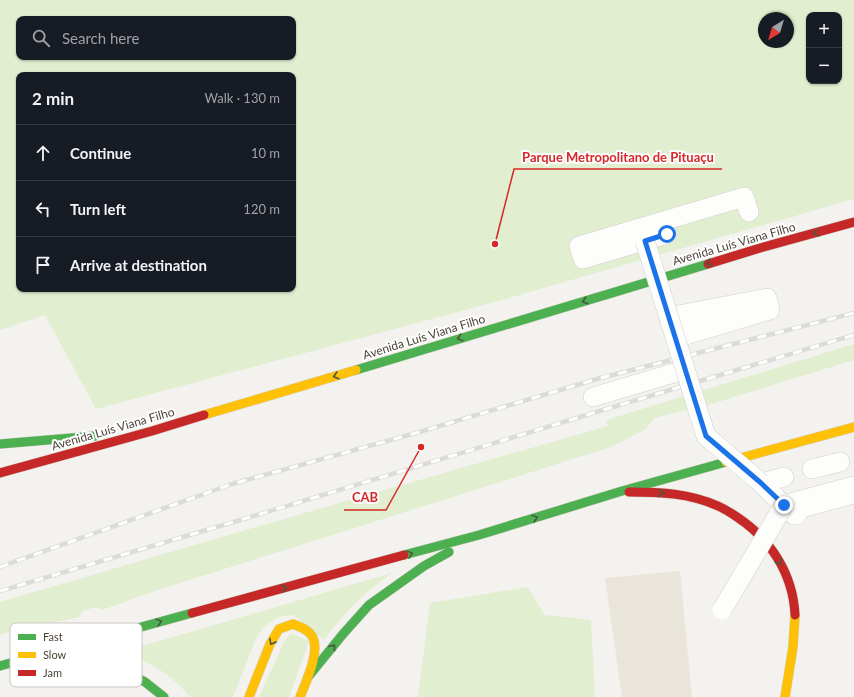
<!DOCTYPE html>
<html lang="en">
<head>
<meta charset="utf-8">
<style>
  :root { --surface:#171b24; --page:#242831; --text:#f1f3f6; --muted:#9ea1a6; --line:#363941 }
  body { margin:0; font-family:Lato,sans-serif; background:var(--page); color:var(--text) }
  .controls { position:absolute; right:12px; top:12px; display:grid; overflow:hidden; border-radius:8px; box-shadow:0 1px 3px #0004 }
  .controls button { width:36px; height:36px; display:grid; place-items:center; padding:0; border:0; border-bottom:1px solid var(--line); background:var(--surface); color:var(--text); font:20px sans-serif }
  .compass { position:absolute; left:758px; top:12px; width:36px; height:36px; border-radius:50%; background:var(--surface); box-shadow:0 1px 3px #0004; rotate:218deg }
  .stop { position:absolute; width:12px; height:12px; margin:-9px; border:3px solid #1a73e8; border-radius:50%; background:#fff }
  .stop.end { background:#1a73e8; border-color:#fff; box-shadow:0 1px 4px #0008 }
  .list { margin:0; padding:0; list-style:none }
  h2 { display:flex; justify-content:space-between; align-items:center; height:52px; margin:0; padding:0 16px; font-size:17px }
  h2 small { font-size:13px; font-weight:400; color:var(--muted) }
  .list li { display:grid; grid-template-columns:26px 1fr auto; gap:12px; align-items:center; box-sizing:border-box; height:56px; padding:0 16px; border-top:1px solid var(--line) }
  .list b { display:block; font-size:15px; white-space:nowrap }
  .list em { font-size:13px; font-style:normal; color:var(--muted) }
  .icon { flex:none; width:22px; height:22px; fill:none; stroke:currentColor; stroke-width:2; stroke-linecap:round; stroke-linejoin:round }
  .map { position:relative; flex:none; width:854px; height:697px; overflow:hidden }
  .search { position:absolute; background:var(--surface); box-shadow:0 1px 3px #0004; left:16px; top:16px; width:280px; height:44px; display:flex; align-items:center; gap:10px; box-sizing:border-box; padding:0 14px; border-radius:8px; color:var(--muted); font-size:15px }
  .panel { position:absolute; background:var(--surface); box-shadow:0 1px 3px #0004; left:16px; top:72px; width:280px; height:220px; border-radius:8px }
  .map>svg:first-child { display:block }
  .education { fill:#eae5da }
  .green { fill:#e1eecf; fill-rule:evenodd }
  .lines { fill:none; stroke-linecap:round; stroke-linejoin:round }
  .street-casing { stroke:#d2d0cb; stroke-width:20 }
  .fast-casing { stroke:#d3cfc5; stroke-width:10 }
  .slow-casing { stroke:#d3cfc5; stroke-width:10 }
  .jam-casing { stroke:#d3cfc5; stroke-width:10 }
  .street { stroke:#fdfdfc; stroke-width:19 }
  .fast { stroke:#4caf50; stroke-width:9 }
  .slow { stroke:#ffc107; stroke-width:9 }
  .jam { stroke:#c62828; stroke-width:9 }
  .rail-casing { stroke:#dbdbda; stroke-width:4.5 }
  .rail { stroke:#fff; stroke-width:3; stroke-dasharray:9; stroke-linecap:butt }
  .street-bridge-casing { stroke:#d2d0cb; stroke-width:20; stroke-linecap:butt }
  .street-bridge { stroke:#fdfdfc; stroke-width:19 }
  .oneway { stroke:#4b593e }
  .route { stroke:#1a73e8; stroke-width:5 }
  .labels { text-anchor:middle; stroke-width:4; stroke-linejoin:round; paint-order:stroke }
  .street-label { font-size:12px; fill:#4b4439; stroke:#fff }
  .key { fill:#fff; stroke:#c9c7c4; stroke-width:1 }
  .key-label { font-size:11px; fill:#4b4439 }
  .leader { fill:none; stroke:#d62828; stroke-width:1.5 }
  .callout-dot { fill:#d62828; stroke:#fff; stroke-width:1.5 }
  .callout-label { font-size:13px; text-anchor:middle; font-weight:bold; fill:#d62828; stroke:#fff; stroke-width:4; stroke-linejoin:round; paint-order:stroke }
</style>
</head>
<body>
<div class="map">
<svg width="854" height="697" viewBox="0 0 854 697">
  <rect width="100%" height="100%" fill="#f4f2ee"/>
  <!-- education -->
  <polygon class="education" points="680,571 692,697 622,697 605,578"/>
  <!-- green -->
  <g class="green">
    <path d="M 0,0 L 854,0 L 854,199 L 495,302 L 96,409 L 45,315 L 0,330 ZM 809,15 L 839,15 L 839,81 L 809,81 ZM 764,18 L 788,18 L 788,42 L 764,42 ZM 19,19 L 293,19 L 293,57 L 19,57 ZM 19,75 L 293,75 L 293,289 L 19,289 Z"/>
    <polygon points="854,344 854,360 708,405 654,418 646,429 611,447 158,590 102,610 96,607 83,611 79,617 0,634 0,602 256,527 608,426 606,420"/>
    <path d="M 392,573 C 364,593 344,613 324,640 L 293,615 C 264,616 257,635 248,659 C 243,672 238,684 233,697 L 190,697 C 171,674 150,662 122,652 Z"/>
    <polygon points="527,587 545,615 591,620 595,697 418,697 430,603"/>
    <polygon points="293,634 309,641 289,697 259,697 284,642 288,636"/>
  </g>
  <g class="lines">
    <!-- street casing -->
    <g class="street-casing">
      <g id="street">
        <polyline points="667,234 583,259 579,246 744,197 749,212"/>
        <polyline points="668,317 767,298 770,310 686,335 684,324 747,309"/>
        <polyline points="593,397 684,370"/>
        <polyline points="812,469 840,462"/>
        <polyline points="761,483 794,515 797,515"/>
        <polyline points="761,483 784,477"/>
        <polyline points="854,486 791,503 794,510 854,494"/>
      </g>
    </g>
    <!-- fast casing -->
    <g class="fast-casing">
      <g id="fast">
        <polyline points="356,370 708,264"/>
        <polyline points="0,444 95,436"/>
        <polyline points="404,555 479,535 622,491 726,462"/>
        <polyline points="52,654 115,666 145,682 164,697"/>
        <polyline points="0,666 192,613"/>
        <polyline points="308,677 343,634 369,605 424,566 449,552"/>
      </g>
    </g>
    <!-- slow casing -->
    <g class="slow-casing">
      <g id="slow">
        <polyline points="204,415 356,370"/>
        <polyline points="726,462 854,427"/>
        <path d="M 249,697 L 270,644 L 279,629 L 293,624 C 300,627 308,629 312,636 C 321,650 306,682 300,697"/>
        <polyline points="785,697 793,647 795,615"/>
      </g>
    </g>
    <!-- jam casing -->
    <g class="jam-casing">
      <g id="jam">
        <polyline points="708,264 760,248 854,222"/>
        <polyline points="0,473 152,431 204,415"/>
        <path d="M 629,492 C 660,492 689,493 718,506 C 725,509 731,513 737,517 C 770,539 793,573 795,615"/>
        <polyline points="192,613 404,555"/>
      </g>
    </g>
    <!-- street -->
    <use href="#street" class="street"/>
    <!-- fast -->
    <use href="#fast" class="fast"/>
    <!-- slow -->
    <use href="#slow" class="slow"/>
    <!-- jam -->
    <use href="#jam" class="jam"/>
    <!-- rail casing -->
    <g class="rail-casing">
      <g id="rail">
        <polyline points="0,567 232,484 416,433 597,379 854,313"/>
        <polyline points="0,591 247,518 613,407 854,335"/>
      </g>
    </g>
    <!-- rail -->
    <use href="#rail" class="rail"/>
    <!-- street-bridge casing -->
    <g class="street-bridge-casing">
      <g id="street-bridge">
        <polyline points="645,241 706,436 761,483"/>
        <polyline points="722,610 784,505"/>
      </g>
    </g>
    <!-- street-bridge -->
    <use href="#street-bridge" class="street-bridge"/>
  </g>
  <!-- one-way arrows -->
  <defs><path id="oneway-chevron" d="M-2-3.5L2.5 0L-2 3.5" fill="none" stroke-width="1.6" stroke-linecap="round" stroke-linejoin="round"/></defs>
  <g class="oneway">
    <use href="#oneway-chevron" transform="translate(816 233) rotate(165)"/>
    <use href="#oneway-chevron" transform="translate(709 263) rotate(163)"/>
    <use href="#oneway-chevron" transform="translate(585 301) rotate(163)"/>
    <use href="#oneway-chevron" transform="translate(460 338) rotate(163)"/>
    <use href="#oneway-chevron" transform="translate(336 376) rotate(163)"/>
    <use href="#oneway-chevron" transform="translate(661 493) rotate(2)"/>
    <use href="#oneway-chevron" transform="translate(535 518) rotate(-17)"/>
    <use href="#oneway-chevron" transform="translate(410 554) rotate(-15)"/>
    <use href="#oneway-chevron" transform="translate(779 562) rotate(62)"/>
    <use href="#oneway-chevron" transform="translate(284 588) rotate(-15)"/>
    <use href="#oneway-chevron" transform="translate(159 622) rotate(-15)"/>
    <use href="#oneway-chevron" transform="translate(272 642) rotate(119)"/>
    <use href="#oneway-chevron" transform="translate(333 647) rotate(-51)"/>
  </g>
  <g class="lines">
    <!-- route -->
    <polyline class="route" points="667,234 645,241 706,436 761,483 784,505"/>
  </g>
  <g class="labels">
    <!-- street labels -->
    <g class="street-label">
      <text transform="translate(734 244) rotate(-16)" y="4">Avenida Luís Viana Filho</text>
      <text transform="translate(424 337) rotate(-17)" y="4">Avenida Luís Viana Filho</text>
      <text transform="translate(113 429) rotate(-16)" y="4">Avenida Luís Viana Filho</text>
    </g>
  </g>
  <!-- legend -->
  <rect x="10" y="623" width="132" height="64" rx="6" class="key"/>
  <rect x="18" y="634" width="18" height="6" fill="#4caf50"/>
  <rect x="18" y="652" width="18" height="6" fill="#ffc107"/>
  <rect x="18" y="670" width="18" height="6" fill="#c62828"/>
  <g class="key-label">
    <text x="43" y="641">Fast</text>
    <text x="43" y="659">Slow</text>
    <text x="43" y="677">Jam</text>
  </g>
  <!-- callouts -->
  <path class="leader" d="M495 244L514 169H722M421 447L386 510H344"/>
  <g class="callout-dot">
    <circle cx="495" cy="244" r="4"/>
    <circle cx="421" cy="447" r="4"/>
  </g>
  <g class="callout-label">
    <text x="618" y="162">Parque Metropolitano de Pituaçu</text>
    <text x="365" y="502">CAB</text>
  </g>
</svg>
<div class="controls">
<button>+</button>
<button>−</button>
</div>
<svg class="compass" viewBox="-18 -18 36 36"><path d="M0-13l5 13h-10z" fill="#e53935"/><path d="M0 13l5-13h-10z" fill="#9ea1a6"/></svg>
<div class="stop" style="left:667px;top:234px"></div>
<div class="stop end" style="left:784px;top:505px"></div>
<div class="search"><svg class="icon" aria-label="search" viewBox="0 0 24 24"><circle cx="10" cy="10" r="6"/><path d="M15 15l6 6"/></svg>Search here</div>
<section class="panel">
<h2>2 min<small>Walk · 130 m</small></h2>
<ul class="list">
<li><svg class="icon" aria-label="ahead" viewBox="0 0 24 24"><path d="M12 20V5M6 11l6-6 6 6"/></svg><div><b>Continue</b></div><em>10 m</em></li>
<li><svg class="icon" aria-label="left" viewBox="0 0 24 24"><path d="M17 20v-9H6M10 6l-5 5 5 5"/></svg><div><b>Turn left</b></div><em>120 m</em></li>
<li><svg class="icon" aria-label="arrive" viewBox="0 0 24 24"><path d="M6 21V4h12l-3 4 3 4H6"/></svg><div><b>Arrive at destination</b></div></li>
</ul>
</section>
</div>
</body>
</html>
